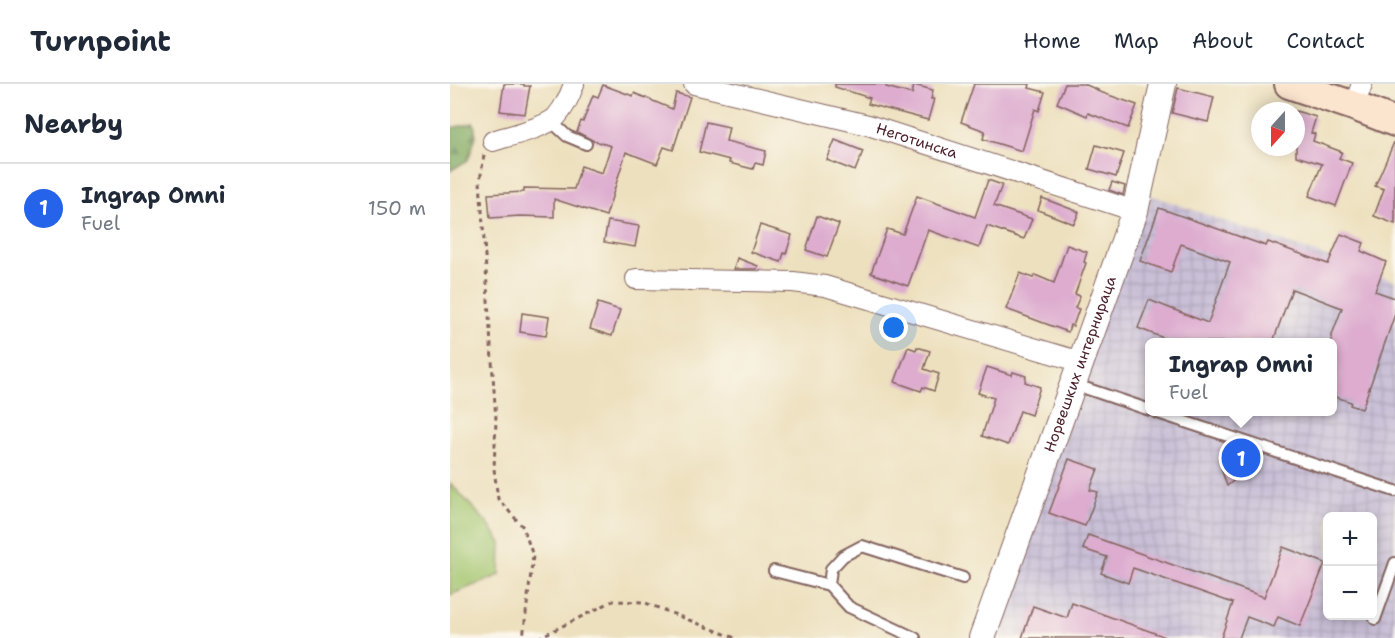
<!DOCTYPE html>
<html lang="en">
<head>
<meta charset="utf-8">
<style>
  :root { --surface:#fff; --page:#f2f2f3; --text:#1f2937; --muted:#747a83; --line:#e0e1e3; --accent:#2563eb }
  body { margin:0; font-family:"Shantell Sans",sans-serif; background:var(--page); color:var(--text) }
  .controls { position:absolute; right:18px; bottom:18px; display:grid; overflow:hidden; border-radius:9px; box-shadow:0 3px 15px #0003 }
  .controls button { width:54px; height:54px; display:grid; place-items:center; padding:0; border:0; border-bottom:2px solid var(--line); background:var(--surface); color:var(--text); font:30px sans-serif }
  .compass { position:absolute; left:801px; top:18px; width:54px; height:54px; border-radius:50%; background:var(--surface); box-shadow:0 3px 15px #0003; rotate:201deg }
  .you { position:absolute; left:444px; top:244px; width:21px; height:21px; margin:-15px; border:4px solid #fff; border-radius:50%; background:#1a73e8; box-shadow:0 0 0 9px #1a73e833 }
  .badge { display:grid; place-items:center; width:39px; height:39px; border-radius:50%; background:var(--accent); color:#fff; font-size:20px; font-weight:700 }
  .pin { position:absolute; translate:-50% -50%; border:3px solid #fff; box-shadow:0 2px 6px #0006 }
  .popup { position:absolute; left:695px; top:254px; width:192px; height:78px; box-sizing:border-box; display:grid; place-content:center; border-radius:9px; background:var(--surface); filter:drop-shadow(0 2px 4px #0005); font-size:20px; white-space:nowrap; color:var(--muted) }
  .popup b { font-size:22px; color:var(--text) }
  .popup::after { content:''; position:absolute; left:50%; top:100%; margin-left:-12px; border:12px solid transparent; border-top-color:var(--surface) }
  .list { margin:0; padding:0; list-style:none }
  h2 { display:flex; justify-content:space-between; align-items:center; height:78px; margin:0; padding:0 24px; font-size:26px }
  h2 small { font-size:20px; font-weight:400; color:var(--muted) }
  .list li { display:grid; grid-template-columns:39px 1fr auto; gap:18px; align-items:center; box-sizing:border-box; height:90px; padding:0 24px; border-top:2px solid var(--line) }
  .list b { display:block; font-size:22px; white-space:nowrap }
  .list p { margin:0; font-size:20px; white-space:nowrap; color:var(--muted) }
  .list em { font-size:20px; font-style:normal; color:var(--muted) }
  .map { position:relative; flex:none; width:945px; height:554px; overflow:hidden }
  header { display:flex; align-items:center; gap:36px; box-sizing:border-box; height:84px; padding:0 30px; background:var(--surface); border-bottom:2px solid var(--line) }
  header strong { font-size:28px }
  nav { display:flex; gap:33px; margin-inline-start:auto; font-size:21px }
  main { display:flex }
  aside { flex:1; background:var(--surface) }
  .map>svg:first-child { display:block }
  .industrial { fill:url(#industrial-grid); fill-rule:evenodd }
  .grass { fill:#a4c66f; stroke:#77724d; stroke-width:1.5 }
  .forest { fill:url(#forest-firs); stroke:#666546; stroke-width:1.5 }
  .building { fill:#ddaccf }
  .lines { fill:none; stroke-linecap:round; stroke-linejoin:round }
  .service-casing { stroke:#83635e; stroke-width:14 }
  .minor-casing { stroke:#83635e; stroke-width:22 }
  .tertiary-casing { stroke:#83635e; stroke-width:28 }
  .secondary-casing { stroke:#83635e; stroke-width:32 }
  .path { stroke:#83635e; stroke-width:3; stroke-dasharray:4.5 4.5; stroke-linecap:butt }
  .service { stroke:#fff; stroke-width:10 }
  .minor { stroke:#fff; stroke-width:20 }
  .tertiary { stroke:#fff; stroke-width:26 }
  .secondary { stroke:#fce5cf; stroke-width:28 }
  .labels { text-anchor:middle; stroke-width:4.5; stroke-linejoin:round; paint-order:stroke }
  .street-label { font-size:15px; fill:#4a1f2b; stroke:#fbf7ec }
</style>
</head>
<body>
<header>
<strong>Turnpoint</strong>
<nav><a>Home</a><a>Map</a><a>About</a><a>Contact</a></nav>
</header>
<main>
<aside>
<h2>Nearby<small></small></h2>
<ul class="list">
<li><span class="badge">1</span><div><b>Ingrap Omni</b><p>Fuel</p></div><em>150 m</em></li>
</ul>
</aside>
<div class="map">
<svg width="945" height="554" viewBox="0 0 945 554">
  <defs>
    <pattern id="industrial-grid" width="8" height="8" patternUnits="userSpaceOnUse" patternTransform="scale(1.5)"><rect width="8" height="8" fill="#c9bfd7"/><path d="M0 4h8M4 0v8" fill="none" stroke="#aea4b9"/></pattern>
    <pattern id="forest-firs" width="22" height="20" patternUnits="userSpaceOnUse" patternTransform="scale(1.5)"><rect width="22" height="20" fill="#83ab62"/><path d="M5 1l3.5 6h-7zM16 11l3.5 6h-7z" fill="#6d8b51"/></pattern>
  </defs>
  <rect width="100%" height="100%" fill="#fbf7ec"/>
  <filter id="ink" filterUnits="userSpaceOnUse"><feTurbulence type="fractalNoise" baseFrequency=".0167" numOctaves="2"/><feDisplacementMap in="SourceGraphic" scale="12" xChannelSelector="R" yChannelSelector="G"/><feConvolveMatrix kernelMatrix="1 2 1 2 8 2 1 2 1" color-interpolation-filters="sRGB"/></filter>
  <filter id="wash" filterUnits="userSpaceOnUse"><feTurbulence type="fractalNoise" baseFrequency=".008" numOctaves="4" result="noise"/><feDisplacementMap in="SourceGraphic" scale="24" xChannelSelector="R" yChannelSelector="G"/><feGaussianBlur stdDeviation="1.35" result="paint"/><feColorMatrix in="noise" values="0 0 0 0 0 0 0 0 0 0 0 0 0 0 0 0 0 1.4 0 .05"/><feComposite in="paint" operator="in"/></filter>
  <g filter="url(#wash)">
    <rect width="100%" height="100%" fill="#ede0be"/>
    <!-- industrial -->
    <path class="industrial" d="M 689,107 L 945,197 L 945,554 L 532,554 ZM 700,258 L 882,258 L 882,328 L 700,328 ZM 878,432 L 922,432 L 922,532 L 878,532 Z"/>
    <!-- grass -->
    <polygon class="grass" points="0,399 38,440 51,459 50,491 0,511"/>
    <!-- forest -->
    <polygon class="forest" points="24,39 26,52 18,76 0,87 0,44"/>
    <g id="blocks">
      <!-- building -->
      <g class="building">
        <polygon points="54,0 74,0 74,2 80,2 75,30 50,27"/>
        <polygon points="385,0 436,0 436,3 462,10 464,1 483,6 481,15 484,15 478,36 418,20 420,14 385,3"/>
        <polygon points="524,0 580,0 579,4 595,8 589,27 585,25 572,67 533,55 535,47 511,38"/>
        <polygon points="615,0 634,0 648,6 647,7 687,21 678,44 638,29 637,32 607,19"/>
        <polygon points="153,1 183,12 184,9 222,25 226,9 240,13 223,66 214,63 207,80 176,68 156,132 104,115 104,133 70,132 40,134 38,110 74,108 74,104 124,105 131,82 152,89 161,62 142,56 127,48 131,37 133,38 143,11 148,13"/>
        <polygon points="728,4 764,13 758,38 722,29"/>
        <polygon points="846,27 866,33 861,49 865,50 863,57 892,68 889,74 902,79 886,122 859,112 872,80 846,72"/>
        <polygon points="256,38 279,43 276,57 316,67 313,81 305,79 303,85 279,79 280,76 249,68"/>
        <polygon points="385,56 413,67 405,87 377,76"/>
        <polygon points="945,56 945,140 924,132 934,105 925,102"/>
        <polygon points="646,61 674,69 666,93 639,85"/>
        <polygon points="538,96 552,101 544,122 582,135 574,155 537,142 529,164 478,146 458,202 421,189 437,145 453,150 467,112 525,133"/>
        <polygon points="662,98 675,102 673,111 659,106"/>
        <polygon points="592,114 629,128 624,140 588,126"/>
        <polygon points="709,124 816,162 818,158 878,180 891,150 914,159 911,167 936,178 925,207 945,214 945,230 912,325 900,321 901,318 882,312 882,251 892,224 842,205 823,258 721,258 721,257 688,244 699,216 758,239 780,178 731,160 721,188 690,177"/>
        <polygon points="367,132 389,140 377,173 356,166"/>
        <polygon points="158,137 189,142 185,163 154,158"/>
        <polygon points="310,141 342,151 336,170 334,169 331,178 301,168"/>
        <polygon points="617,161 637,168 634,178 636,179 625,210 630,212 625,224 629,225 623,242 620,241 618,248 556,225 570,189 583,194 585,191 604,199"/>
        <polygon points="287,174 308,182 307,185 284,185"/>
        <polygon points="148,219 170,226 162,252 140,245"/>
        <polygon points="72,229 99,233 96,252 70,248"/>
        <polygon points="458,263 466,266 467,263 480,267 474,285 489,290 484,307 473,303 471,307 445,298"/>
        <polygon points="537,283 562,291 563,288 576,292 575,298 590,303 581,331 570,327 558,361 532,352 544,314 528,309"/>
        <polygon points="789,364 810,375 777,402 770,381"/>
        <polygon points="619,375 648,385 640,406 648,408 635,442 599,429"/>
        <polygon points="638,451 814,513 833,463 875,479 850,542 828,533 824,543 797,533 789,554 771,554 783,519 683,484 678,499 651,489 657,473 633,465"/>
        <polygon points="622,519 713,552 713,554 572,554 583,522 617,534"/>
      </g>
    </g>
  </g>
  <g filter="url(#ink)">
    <use href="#blocks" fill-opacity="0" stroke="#83635e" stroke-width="1.5"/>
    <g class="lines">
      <!-- service casing -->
      <g class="service-casing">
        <g id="service">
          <polyline points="101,37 117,52 136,60"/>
          <polyline points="623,300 700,326"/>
          <polyline points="705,328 945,407"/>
          <polyline points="324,487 379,501 399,523 465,554"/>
          <polyline points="379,501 381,485 393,472 412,462 513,494"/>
          <polyline points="925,535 945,479"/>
        </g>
      </g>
      <!-- minor casing -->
      <g class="minor-casing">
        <g id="minor">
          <path id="s1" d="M 244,0 L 418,41 L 685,127"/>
          <polyline points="904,22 912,0"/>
          <path d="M 43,57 C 58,52 95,44 106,33 C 114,24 120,12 124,0"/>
          <polyline points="186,195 343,198 375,202 631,278"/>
        </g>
      </g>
      <!-- tertiary casing -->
      <g class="tertiary-casing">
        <g id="tertiary">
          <path id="s2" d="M 532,554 L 685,127 L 713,0"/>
        </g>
      </g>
      <!-- secondary casing -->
      <g class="secondary-casing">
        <polyline id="secondary" points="839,0 904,22 945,38"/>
      </g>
      <!-- path -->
      <g class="path">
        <polyline points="34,71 30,97 46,336 44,385 48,415 73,443 83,472 73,554"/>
        <polyline points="88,554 163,517 193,518 285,554"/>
      </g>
      <!-- service -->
      <use href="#service" class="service"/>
      <!-- minor -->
      <use href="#minor" class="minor"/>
      <!-- tertiary -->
      <use href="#tertiary" class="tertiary"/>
      <!-- secondary -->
      <use href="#secondary" class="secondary"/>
    </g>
  </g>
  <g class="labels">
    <!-- street labels -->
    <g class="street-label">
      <text dy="5" stroke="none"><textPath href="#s1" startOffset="230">Неготинска</textPath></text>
      <text dy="5" stroke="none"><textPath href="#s2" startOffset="291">Норвешких интернираца</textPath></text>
    </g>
  </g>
</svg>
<div class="controls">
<button>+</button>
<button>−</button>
</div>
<svg class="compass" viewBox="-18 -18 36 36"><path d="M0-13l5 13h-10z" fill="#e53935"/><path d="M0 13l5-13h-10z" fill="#747a83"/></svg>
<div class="you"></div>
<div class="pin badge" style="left:791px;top:374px">1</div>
<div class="popup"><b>Ingrap Omni</b>Fuel</div>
</div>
</main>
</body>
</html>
